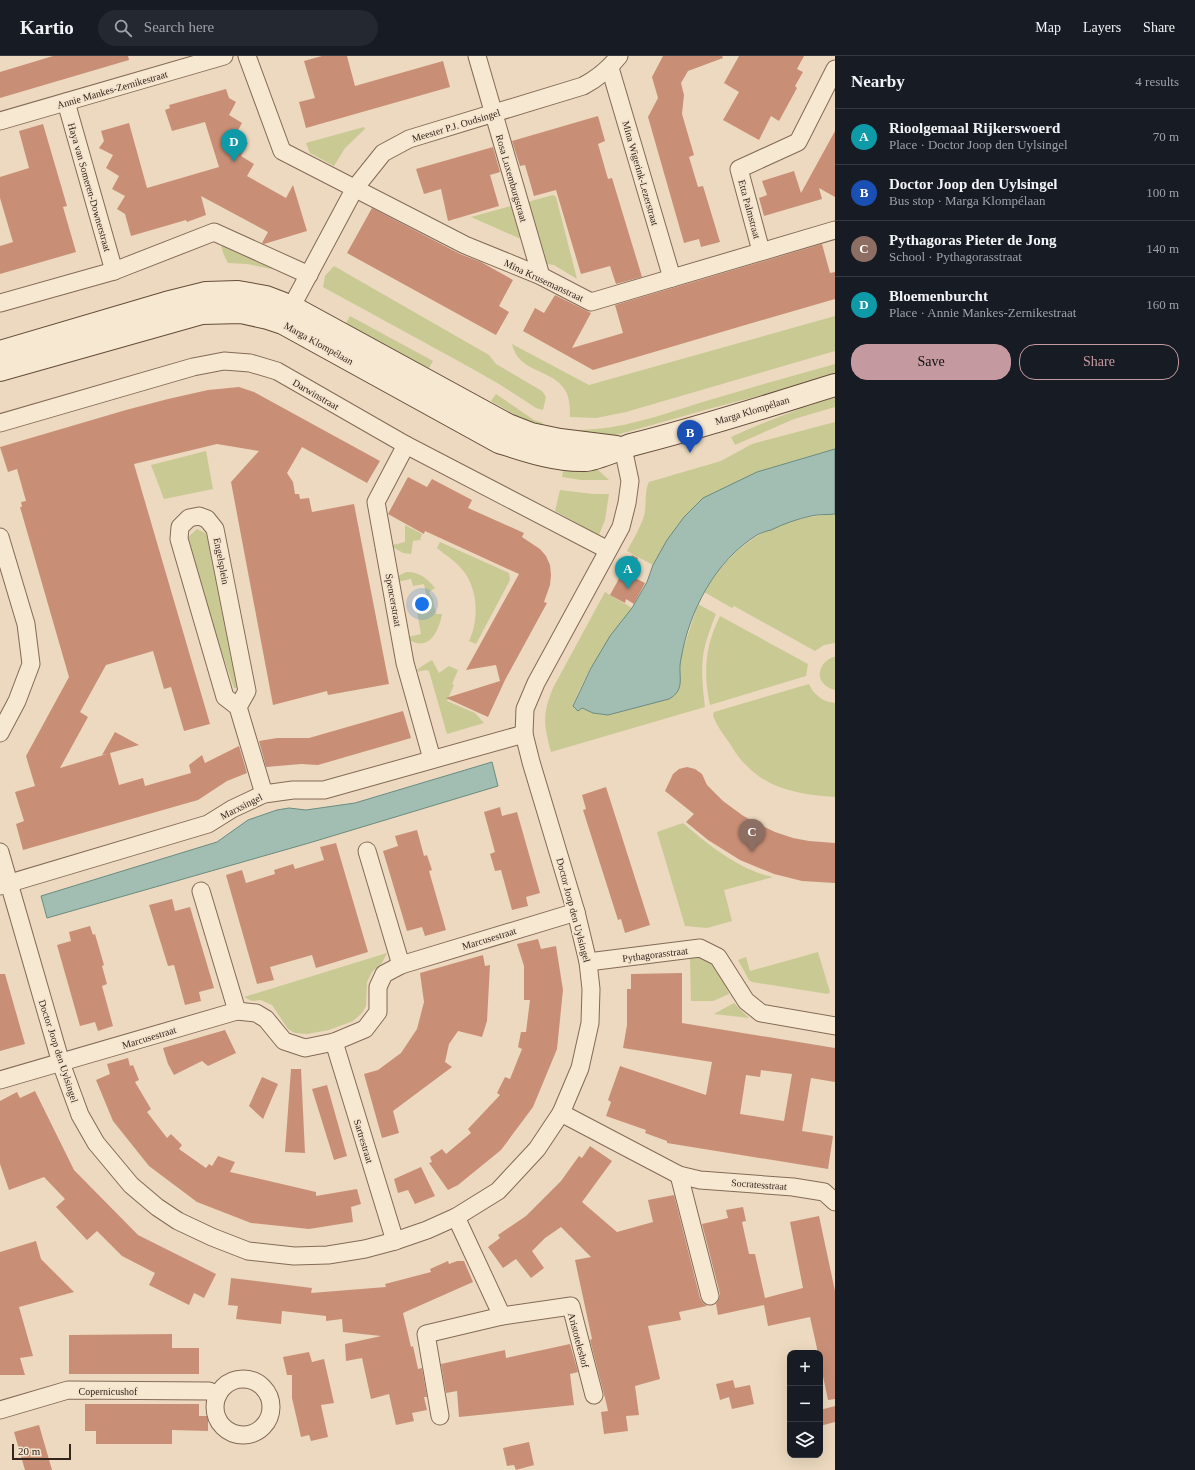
<!DOCTYPE html>
<html lang="en">
<head>
<meta charset="utf-8">
<style>
  :root { --surface:#171b24; --page:#242831; --text:#f1f3f6; --muted:#9ea1a6; --line:#363941; --accent:#c599a0 }
  body { margin:0; font-family:"Times New Roman",serif; background:var(--page); color:var(--text) }
  .controls { position:absolute; right:12px; bottom:12px; display:grid; overflow:hidden; border-radius:8px; box-shadow:0 4px 16px #0002 }
  .controls button { width:36px; height:36px; display:grid; place-items:center; padding:0; border:0; border-bottom:1px solid var(--line); background:var(--surface); color:var(--text); font:20px sans-serif }
  .scale { position:absolute; left:12px; bottom:10px; width:59px; box-sizing:border-box; padding-left:4px; border:2px solid #34251c; border-top:0; font-size:11px; line-height:14px; white-space:nowrap; color:#34251c; -webkit-text-stroke:3px #f4e4ce; paint-order:stroke }
  .you { position:absolute; left:422px; top:548px; width:14px; height:14px; margin:-10px; border:3px solid #fff; border-radius:50%; background:#1a73e8; box-shadow:0 0 0 6px #1a73e833 }
  .badge { display:grid; place-items:center; width:26px; height:26px; border-radius:50%; background:var(--accent); color:#fff; font-size:13px; font-weight:700 }
  .pin { position:absolute; translate:-50% -33px; filter:drop-shadow(0 1px 2px #0008) }
  .pin::after { content:''; position:absolute; top:21px; width:14px; height:12px; background:inherit; clip-path:polygon(0 0,100% 0,50% 100%) }
  .list { margin:0; padding:0; list-style:none }
  h2 { display:flex; justify-content:space-between; align-items:center; height:52px; margin:0; padding:0 16px; font-size:17px }
  h2 small { font-size:13px; font-weight:400; color:var(--muted) }
  .list li { display:grid; grid-template-columns:26px 1fr auto; gap:12px; align-items:center; box-sizing:border-box; height:56px; padding:0 16px; border-top:1px solid var(--line) }
  .list b { display:block; font-size:15px; white-space:nowrap }
  .list p { margin:0; font-size:13px; white-space:nowrap; color:var(--muted) }
  .list em { font-size:13px; font-style:normal; color:var(--muted) }
  .actions { display:flex; gap:8px; padding:12px 16px }
  .actions a { flex:1; padding:9px 0; border:1px solid var(--accent); border-radius:16px; text-align:center; font-size:14px; color:var(--accent) }
  .actions .main { background:var(--accent); color:#111 }
  .icon { flex:none; width:22px; height:22px; fill:none; stroke:currentColor; stroke-width:2; stroke-linecap:round; stroke-linejoin:round }
  .map { position:relative; flex:none; width:835px; height:1414px; overflow:hidden }
  header { display:flex; align-items:center; gap:24px; box-sizing:border-box; height:56px; padding:0 20px; background:var(--surface); border-bottom:1px solid var(--line) }
  header strong { font-size:19px }
  nav { display:flex; gap:22px; margin-inline-start:auto; font-size:14px }
  .search { width:280px; height:36px; background:var(--page); display:flex; align-items:center; gap:10px; box-sizing:border-box; padding:0 14px; border-radius:22px; color:var(--muted); font-size:15px }
  main { display:flex }
  aside { flex:1; background:var(--surface) }
  .map>svg:first-child { display:block }
  .green { fill:#c9c994 }
  .water { fill:#a2beb2; stroke:#6a8b7f }
  .building { fill:#c98f76; fill-rule:evenodd }
  .lines { fill:none; stroke-linecap:round; stroke-linejoin:round }
  .street-casing { stroke:#846a58; stroke-width:19 }
  .secondary-casing { stroke:#654c3b; stroke-width:24 }
  .street { stroke:#f7e8d1; stroke-width:17 }
  .secondary { stroke:#f7e8d1; stroke-width:22 }
  .labels { text-anchor:middle; stroke-width:3.5; stroke-linejoin:round; paint-order:stroke }
  .street-label { font-size:10px; fill:#34251c; stroke:#f4e4ce }
</style>
</head>
<body>
<header>
<strong>Kartio</strong>
<div class="search"><svg class="icon" aria-label="search" viewBox="0 0 24 24"><circle cx="10" cy="10" r="6"/><path d="M15 15l6 6"/></svg>Search here</div>
<nav><a>Map</a><a>Layers</a><a>Share</a></nav>
</header>
<main>
<div class="map">
<svg width="835" height="1414" viewBox="0 0 835 1414">
  <rect width="100%" height="100%" fill="#ecd9bf"/>
  <!-- green -->
  <g class="green">
    <polygon points="364,71 365,73 345,92 334,110 310,97 306,87"/>
    <polygon points="553,139 556,141 577,223 554,209 541,207 524,147"/>
    <polygon points="511,150 521,183 471,161"/>
    <polygon points="219,180 282,215 247,208 228,207 223,197"/>
    <polygon points="334,210 489,299 496,308 542,335 546,341 543,354 536,352 499,328 471,312 323,231 325,220"/>
    <polygon points="350,260 433,305 429,312 381,295 343,273"/>
    <path d="M 835,260 L 835,295 L 626,356 L 596,362 L 570,361 C 570,352 570,342 565,334 C 552,312 519,318 512,288 L 589,329 Z"/>
    <path d="M 835,308 L 835,320 L 712,352 L 620,378 L 602,382 L 569,381 L 571,374 C 620,375 660,359 706,345 C 749,332 792,320 835,308 Z"/>
    <polygon points="496,338 534,364 543,367 541,374 491,345"/>
    <path d="M 835,341 L 835,351 L 794,363 L 735,389 L 731,381 C 765,366 799,352 835,341 Z"/>
    <path d="M 835,366 L 835,393 L 757,416 L 667,484 L 653,509 L 627,495 C 633,484 640,472 644,460 C 647,450 644,435 649,426 L 721,405 L 752,388 Z"/>
    <polygon points="206,395 213,433 164,443 151,409"/>
    <polygon points="564,409 596,412 609,424 581,424 562,421"/>
    <polygon points="560,434 593,438 609,438 605,464 599,479 555,455"/>
    <path d="M 835,458 L 835,587 L 824,589 L 815,595 L 734,550 L 732,552 L 704,536 C 737,483 774,463 835,458 Z"/>
    <polygon points="405,469 422,478 420,484 413,485 411,498 403,497 393,491 393,489 405,486"/>
    <polygon points="197,473 205,477 211,487 240,632 234,632 213,570 186,483"/>
    <path d="M 440,486 L 509,517 L 510,524 L 476,588 L 469,585 C 479,565 478,536 465,517 C 458,507 447,500 437,492 Z"/>
    <path d="M 406,516 C 418,515 428,523 435,532 L 429,536 L 433,543 L 436,558 L 442,558 C 439,574 430,596 409,584 L 408,581 L 421,578 L 415,545 L 427,543 L 424,528 L 413,530 L 411,523 L 397,526 L 396,523 L 400,519 Z"/>
    <path d="M 605,536 L 632,552 C 609,582 587,614 573,649 L 593,657 L 608,659 L 669,643 L 673,640 L 680,629 L 680,603 L 698,548 L 716,558 C 711,571 705,586 703,600 C 701,617 703,634 705,651 L 551,696 C 544,669 542,659 553,632 Z"/>
    <path d="M 720,560 L 808,608 L 806,620 L 710,649 C 703,617 705,590 720,560 Z"/>
    <path d="M 833,601 L 835,601 L 835,634 C 815,629 815,609 833,601 Z"/>
    <polygon points="432,604 439,617 449,610 458,614 452,628 454,629 447,645 475,657 484,667 447,678 429,615 426,614 416,616 419,612"/>
    <path d="M 809,628 C 814,639 823,646 835,647 L 835,741 C 803,739 770,734 747,710 C 740,704 735,696 730,688 C 724,679 716,669 713,659 L 714,656 Z"/>
    <path d="M 683,767 C 707,788 741,815 773,821 L 724,834 L 732,865 L 707,872 L 685,870 L 657,776 Z"/>
    <polygon points="818,896 830,936 828,938 752,926 749,924 738,904 746,901 750,915"/>
    <polygon points="387,897 382,907 372,916 367,926 366,950 362,957 353,965 329,974 307,978 295,977 288,973 272,949 261,944 252,945 244,941"/>
    <path d="M 690,900 C 712,901 723,919 729,938 L 713,945 L 691,945 Z"/>
    <polygon points="734,947 749,962 714,958"/>
  </g>
  <!-- water -->
  <g class="water">
    <path d="M 835,393 L 835,458 C 827,459 819,458 811,460 C 797,463 783,468 771,474 C 766,475 761,477 757,479 C 715,505 689,555 681,603 C 677,619 687,633 669,643 L 608,659 L 593,657 L 582,652 L 578,655 L 573,650 L 591,612 L 610,580 L 632,552 L 647,526 L 653,509 L 667,484 L 684,461 L 703,442 L 757,416 Z"/>
    <polygon points="492,706 498,730 309,787 47,862 41,840 217,786 248,764 277,754 289,752 306,754 355,747"/>
  </g>
  <!-- building -->
  <g class="building">
    <polygon points="53,0 128,0 129,4 0,42 0,16"/>
    <polygon points="322,0 347,0 355,30 443,5 450,31 306,72 299,46 315,42 304,5"/>
    <polygon points="663,0 722,0 723,2 688,15 681,27 684,39 682,58 694,99 689,101 698,131 703,130 720,186 701,191 699,183 684,187 648,61 658,42 652,21"/>
    <polygon points="739,0 804,0 797,13 803,16 795,30 797,32 779,65 771,60 759,84 723,64 739,36 724,27"/>
    <polygon points="226,33 229,42 236,46 229,59 242,67 235,80 248,87 241,100 254,108 247,120 286,142 293,129 307,175 264,188 262,187 268,176 201,140 206,159 187,166 186,164 131,180 125,158 117,153 125,140 112,133 119,120 106,112 113,99 99,92 104,85 101,75 129,67 147,132 219,111 205,66 172,75 165,54 170,52 169,49"/>
    <polygon points="598,60 605,85 598,88 608,123 612,122 642,221 616,228 610,210 581,218 556,134 534,140 525,109 520,110 512,85"/>
    <polygon points="43,68 67,150 63,151 76,196 0,218 0,190 13,186 0,142 0,121 29,112 19,75"/>
    <polygon points="835,75 835,141 819,132 822,143 764,160 759,142 767,139 762,125 794,115 801,137"/>
    <polygon points="493,91 500,116 490,119 499,150 448,165 441,133 424,138 416,113"/>
    <polygon points="372,152 460,198 481,206 513,224 499,250 509,256 496,279 347,197"/>
    <polygon points="822,188 830,217 835,216 835,243 766,263 593,314 523,275 535,252 544,257 555,239 591,257 572,292 623,277 615,249"/>
    <polygon points="239,331 254,336 380,405 367,427 302,391 287,417 293,426 295,438 299,438 300,443 309,442 312,456 354,448 389,628 328,639 327,635 273,649 231,426 259,395 217,388 134,408 210,668 184,675 171,631 164,633 153,595 106,609 80,656 88,661 60,712 107,698 102,699 115,676 139,689 110,697 119,729 143,722 145,730 191,717 189,709 202,699 205,707 239,690 247,717 227,725 198,744 23,794 16,768 24,765 15,736 35,730 26,700 69,621 20,451 22,451 21,446 26,445 17,413 8,416 0,391 126,354 168,343 208,334"/>
    <polygon points="408,421 427,431 432,423 472,444 468,452 524,477 522,481 540,493 546,500 550,509 551,519 550,529 544,546 547,547 505,624 488,661 446,642 500,625 496,609 466,614 519,518 425,475 424,478 388,458"/>
    <polygon points="632,499 638,502 633,521 645,527 634,548 626,543 625,547 610,539"/>
    <polygon points="403,655 411,682 318,709 301,708 266,711 259,685 277,682 309,682"/>
    <polygon points="687,711 695,713 702,718 707,729 723,745 742,759 756,767 775,776 793,782 809,785 835,787 835,827 802,825 774,818 740,804 708,784 686,766 694,758 665,735 673,718 679,713"/>
    <polygon points="606,731 650,869 625,877 621,863 618,864 583,754 586,753 582,739"/>
    <polygon points="500,751 502,760 517,756 540,837 526,841 528,850 512,854 501,814 495,815 490,798 495,796 484,756"/>
    <polygon points="417,774 424,800 427,799 432,814 429,815 446,874 425,880 422,871 407,875 383,795 398,790 395,780"/>
    <polygon points="336,787 368,896 316,912 312,899 270,911 274,924 257,928 226,819 242,814 246,827 275,818 274,814 293,808 295,813 324,804 320,791"/>
    <polygon points="172,843 175,855 190,851 214,932 199,936 201,945 185,949 174,909 168,910 149,849"/>
    <polygon points="90,870 93,879 95,878 104,909 102,910 107,928 102,930 113,970 98,975 95,966 80,970 57,889 71,885 69,876"/>
    <polygon points="538,883 541,893 556,890 563,934 557,993 533,1051 501,1094 458,1129 448,1134 429,1107 432,1106 430,1101 442,1093 446,1098 471,1077 468,1073 500,1039 497,1037 505,1021 510,1023 522,993 518,991 521,976 526,976 530,944 524,944 524,910 517,888"/>
    <polygon points="483,899 485,910 490,909 487,965 482,981 458,975 449,988 445,1006 452,1011 393,1055 399,1077 382,1082 364,1018 378,1014 401,997 417,973 424,946 420,917"/>
    <path d="M 682,917 L 682,967 L 835,992 L 835,1026 L 811,1022 L 802,1075 L 833,1080 L 828,1113 L 667,1087 L 667,1085 L 645,1077 L 646,1074 L 606,1060 L 611,1046 L 608,1044 L 620,1010 L 706,1039 L 712,1006 L 623,992 L 627,969 L 627,933 L 631,933 L 631,918 ZM 761,1014 L 792,1018 L 784,1065 L 740,1058 L 746,1019 L 760,1021 Z"/>
    <polygon points="0,918 5,918 25,988 0,995"/>
    <polygon points="225,974 236,997 208,1010 202,1005 174,1019 168,1008 163,992"/>
    <polygon points="128,1002 130,1010 133,1009 139,1024 135,1026 151,1053 147,1056 167,1082 171,1078 182,1089 179,1093 206,1112 209,1108 212,1110 218,1100 235,1106 230,1116 316,1136 316,1140 357,1133 361,1148 351,1151 353,1166 309,1173 251,1167 197,1146 149,1110 113,1065 96,1024 110,1018 107,1008"/>
    <polygon points="291,1013 301,1013 305,1097 285,1096"/>
    <polygon points="262,1021 278,1028 263,1063 249,1050"/>
    <polygon points="327,1029 347,1100 334,1104 312,1033"/>
    <polygon points="35,1035 74,1114 138,1179 216,1218 204,1242 194,1237 189,1249 149,1229 155,1217 122,1200 97,1175 87,1184 56,1151 65,1143 44,1121 9,1134 0,1108 0,1045 17,1036 20,1042"/>
    <polygon points="590,1090 612,1105 582,1146 617,1176 653,1166 648,1144 674,1139 700,1242 703,1247 707,1250 679,1256 681,1264 648,1270 660,1323 635,1330 639,1359 626,1360 628,1375 604,1378 601,1356 608,1355 606,1346 590,1284 592,1283 575,1204 591,1201 561,1171 545,1182 532,1195 544,1212 531,1222 516,1203 503,1212 488,1191 500,1182 498,1179 526,1160 561,1125 579,1100 582,1102"/>
    <polygon points="421,1111 435,1140 415,1148 408,1134 398,1137 394,1123"/>
    <polygon points="743,1151 746,1165 742,1166 749,1198 755,1198 765,1242 803,1232 790,1166 819,1160 835,1235 835,1343 828,1344 820,1306 820,1297 818,1297 810,1261 768,1270 764,1249 718,1259 716,1248 719,1243 720,1238 702,1168 728,1162 726,1154"/>
    <polygon points="36,1185 41,1203 74,1236 19,1251 33,1300 20,1302 25,1319 0,1319 0,1196"/>
    <polygon points="448,1205 449,1208 457,1205 464,1205 473,1226 403,1257 411,1291 413,1290 418,1313 422,1312 427,1341 424,1341 427,1354 412,1357 414,1365 396,1369 389,1338 371,1343 362,1302 346,1305 345,1288 381,1280 343,1276 342,1263 326,1265 326,1260 282,1255 281,1268 236,1263 238,1250 228,1249 231,1222 312,1232 311,1237 386,1231 385,1228 431,1216 430,1213"/>
    <polygon points="172,1278 172,1292 199,1292 199,1318 69,1318 69,1279"/>
    <polygon points="570,1288 578,1316 570,1318 574,1349 459,1361 457,1335 446,1337 441,1308 505,1294 506,1302"/>
    <polygon points="309,1296 312,1306 324,1303 334,1347 321,1349 328,1381 311,1385 309,1379 301,1381 292,1342 292,1319 287,1319 283,1301"/>
    <polygon points="733,1324 735,1332 750,1329 754,1348 732,1353 729,1341 720,1344 716,1328"/>
    <polygon points="85,1348 199,1348 199,1360 208,1360 208,1375 172,1374 172,1388 96,1388 96,1375 85,1375"/>
    <polygon points="835,1350 835,1366 820,1370 820,1354"/>
    <polygon points="39,1369 52,1414 25,1414 14,1376"/>
    <polygon points="529,1386 534,1409 516,1414 514,1409 507,1410 503,1392"/>
  </g>
  <g class="lines">
    <!-- street casing -->
    <g class="street-casing">
      <g id="street">
        <polyline points="247,0 282,95 465,189 541,220 591,246 835,174"/>
        <polyline points="477,0 541,220"/>
        <polyline points="610,12 672,222"/>
        <polyline points="66,46 114,215"/>
        <polyline points="0,65 224,0"/>
        <polyline points="761,195 739,113 798,86 835,13"/>
        <polyline points="0,247 114,215 214,176 309,219"/>
        <path d="M 286,261 L 355,132 L 383,97 L 409,83 L 583,30 C 598,22 609,13 619,0"/>
        <polyline points="0,367 193,311 224,305 250,307 277,315 406,389 608,494"/>
        <polyline points="406,389 376,446 405,607 432,703"/>
        <polyline points="0,481 26,568 31,608 17,645 0,677"/>
        <polyline points="238,651 247,635 215,473 207,463 199,460 189,462 180,471 179,483 225,641 238,651 264,738"/>
        <polyline points="367,795 401,909"/>
        <polyline points="0,796 61,1007 80,1059 96,1087 131,1129 157,1151 178,1165 212,1181 248,1195 294,1200 328,1199 365,1193 395,1185 427,1174 456,1161 498,1135 537,1093 561,1057 580,1012 590,967 591,933 588,906 576,856 531,706 524,678 525,653 536,627 621,471 627,447 630,425 623,392"/>
        <polyline points="0,830 208,768 232,753 264,738 293,734 324,734 524,678"/>
        <polyline points="201,835 237,955"/>
        <polyline points="588,906 700,892 718,901 746,945 761,957 835,970"/>
        <polyline points="334,986 395,1185"/>
        <polyline points="0,1024 237,955 256,957 266,963 284,985 305,992 334,986 365,973 378,956 378,931 384,918 401,909 576,856"/>
        <polyline points="561,1057 679,1119 700,1124 793,1131 824,1136 835,1146"/>
        <polyline points="679,1119 710,1240"/>
        <polyline points="456,1161 502,1260"/>
        <circle cx="243" cy="1351" r="28"/>
        <polyline points="0,1354 68,1334 209,1335 218,1339"/>
        <polyline points="440,1360 426,1278 502,1260 571,1250 594,1339"/>
      </g>
    </g>
    <!-- secondary casing -->
    <g class="secondary-casing">
      <g id="secondary">
        <polyline points="0,296 166,247 206,237 238,236 266,241 292,251 508,369 531,378 560,384 616,391"/>
        <path d="M 0,314 L 202,257 L 241,256 L 268,262 L 283,267 L 499,386 C 527,395 556,405 585,404 C 595,404 619,393 631,389 C 700,372 767,350 835,329"/>
      </g>
    </g>
    <!-- street -->
    <use href="#street" class="street"/>
    <!-- secondary -->
    <use href="#secondary" class="secondary"/>
  </g>
  <g class="labels">
    <!-- street labels -->
    <g class="street-label">
      <text transform="translate(112 33) rotate(-16)" y="4">Annie Mankes-Zernikestraat</text>
      <text transform="translate(456 69) rotate(-17)" y="4">Meester P.J. Oudsingel</text>
      <text transform="translate(641 117) rotate(74)" y="4">Mina Wigerink-Lezerstraat</text>
      <text transform="translate(512 122) rotate(74)" y="4">Rosa Luxemburgstraat</text>
      <text transform="translate(90 131) rotate(74)" y="4">Haya van Someren-Downerstraat</text>
      <text transform="translate(750 153) rotate(75)" y="4">Etta Palmstraat</text>
      <text transform="translate(544 224) rotate(25)" y="4">Mina Krusemanstraat</text>
      <text transform="translate(319 287) rotate(29)" y="4">Marga Klompélaan</text>
      <text transform="translate(316 338) rotate(30)" y="4">Darwinstraat</text>
      <text transform="translate(752 354) rotate(-17)" y="4">Marga Klompélaan</text>
      <text transform="translate(222 505) rotate(79)" y="4">Engelsplein</text>
      <text transform="translate(394 544) rotate(80)" y="4">Spencerstraat</text>
      <text transform="translate(241 750) rotate(-27)" y="4">Marxsingel</text>
      <text transform="translate(574 854) rotate(75)" y="4">Doctor Joop den Uylsingel</text>
      <text transform="translate(489 882) rotate(-17)" y="4">Marcusestraat</text>
      <text transform="translate(655 898) rotate(-7)" y="4">Pythagorasstraat</text>
      <text transform="translate(149 981) rotate(-17)" y="4">Marcusestraat</text>
      <text transform="translate(59 995) rotate(72)" y="4">Doctor Joop den Uylsingel</text>
      <text transform="translate(364 1085) rotate(73)" y="4">Sartrestraat</text>
      <text transform="translate(759 1128) rotate(4)" y="4">Socratesstraat</text>
      <text transform="translate(579 1284) rotate(75)" y="4">Aristoteleshof</text>
      <text x="108" y="1339">Copernicushof</text>
    </g>
  </g>
</svg>
<div class="controls">
<button>+</button>
<button>−</button>
<button><svg class="icon" aria-label="layers" viewBox="0 0 24 24"><path d="M12 4l9 5-9 5-9-5zM3 14l9 5 9-5"/></svg></button>
</div>
<div class="scale">20 m</div>
<div class="you"></div>
<div class="pin badge" style="left:628px;top:533px;background:#0f9aa8">A</div>
<div class="pin badge" style="left:690px;top:397px;background:#1a4fb4">B</div>
<div class="pin badge" style="left:752px;top:796px;background:#8d6e63">C</div>
<div class="pin badge" style="left:234px;top:106px;background:#0f9aa8">D</div>
</div>
<aside>
<h2>Nearby<small>4 results</small></h2>
<ul class="list">
<li><span class="badge" style="background:#0f9aa8">A</span><div><b>Rioolgemaal Rijkerswoerd</b><p>Place · Doctor Joop den Uylsingel</p></div><em>70 m</em></li>
<li><span class="badge" style="background:#1a4fb4">B</span><div><b>Doctor Joop den Uylsingel</b><p>Bus stop · Marga Klompélaan</p></div><em>100 m</em></li>
<li><span class="badge" style="background:#8d6e63">C</span><div><b>Pythagoras Pieter de Jong</b><p>School · Pythagorasstraat</p></div><em>140 m</em></li>
<li><span class="badge" style="background:#0f9aa8">D</span><div><b>Bloemenburcht</b><p>Place · Annie Mankes-Zernikestraat</p></div><em>160 m</em></li>
</ul>
<div class="actions"><a class="main">Save</a><a>Share</a></div>
</aside>
</main>
</body>
</html>
